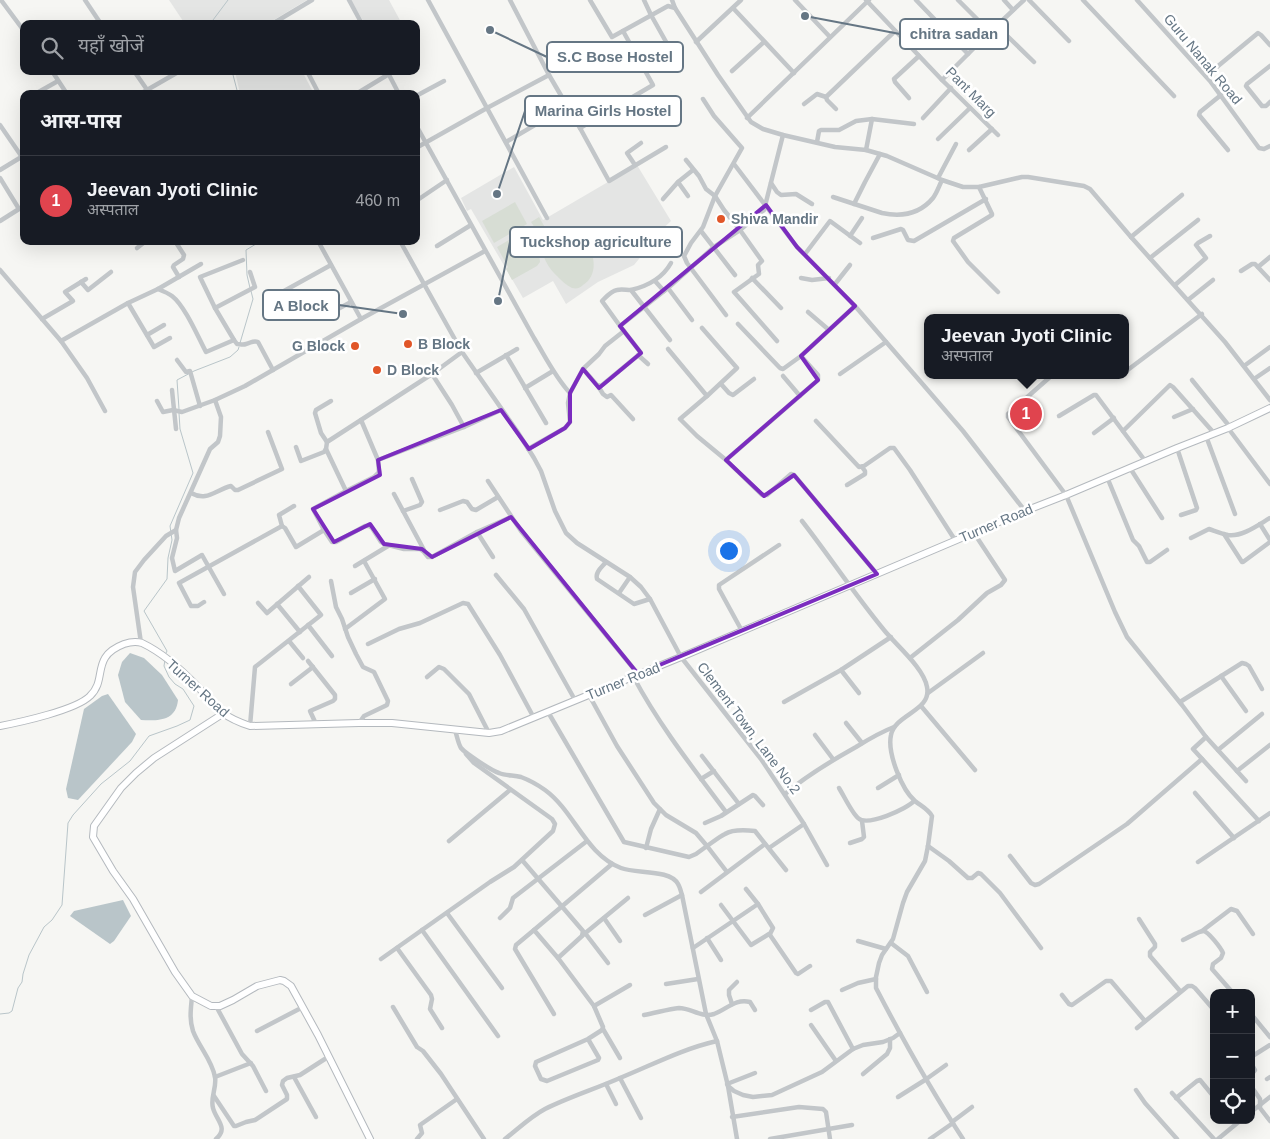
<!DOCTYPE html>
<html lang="hi">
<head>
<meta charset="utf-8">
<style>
  :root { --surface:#171b24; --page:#242831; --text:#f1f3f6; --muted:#9ea1a6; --line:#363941; --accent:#7c3aed }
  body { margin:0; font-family:Helvetica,"Noto Sans Devanagari",sans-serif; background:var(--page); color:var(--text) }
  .controls { position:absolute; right:15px; bottom:15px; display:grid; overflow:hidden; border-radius:10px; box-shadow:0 5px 20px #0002 }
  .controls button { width:45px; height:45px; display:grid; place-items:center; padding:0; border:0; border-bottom:1px solid var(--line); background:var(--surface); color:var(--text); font:25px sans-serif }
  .you { position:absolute; left:728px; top:550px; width:18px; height:18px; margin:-12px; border:4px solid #fff; border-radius:50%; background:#1a73e8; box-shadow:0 0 0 8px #1a73e833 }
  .badge { display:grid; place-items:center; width:32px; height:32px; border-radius:50%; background:var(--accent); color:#fff; font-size:16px; font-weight:700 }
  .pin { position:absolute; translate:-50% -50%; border:2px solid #fff; box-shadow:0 1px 5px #0006 }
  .popup { position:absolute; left:924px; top:314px; width:205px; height:65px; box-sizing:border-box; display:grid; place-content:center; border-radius:10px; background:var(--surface); filter:drop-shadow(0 1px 4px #0005); font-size:16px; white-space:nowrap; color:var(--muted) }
  .popup b { font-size:19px; color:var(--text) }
  .popup::after { content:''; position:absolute; left:50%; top:100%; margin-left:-10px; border:10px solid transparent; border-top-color:var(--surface) }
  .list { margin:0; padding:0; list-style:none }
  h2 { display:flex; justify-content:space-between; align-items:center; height:65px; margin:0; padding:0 20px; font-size:21px }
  h2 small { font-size:16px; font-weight:400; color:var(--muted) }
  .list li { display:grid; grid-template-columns:32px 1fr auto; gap:15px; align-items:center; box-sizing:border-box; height:90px; padding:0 20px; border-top:1px solid var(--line) }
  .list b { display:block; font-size:19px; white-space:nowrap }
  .list p { margin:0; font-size:16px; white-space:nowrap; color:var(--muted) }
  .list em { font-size:16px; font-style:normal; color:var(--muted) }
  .icon { flex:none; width:28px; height:28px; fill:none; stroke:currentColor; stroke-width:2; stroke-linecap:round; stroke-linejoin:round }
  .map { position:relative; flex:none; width:1270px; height:1139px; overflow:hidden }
  .search { position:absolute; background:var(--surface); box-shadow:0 5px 20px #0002; left:20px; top:20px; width:400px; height:55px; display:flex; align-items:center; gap:12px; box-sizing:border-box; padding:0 18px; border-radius:10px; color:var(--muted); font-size:19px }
  .panel { position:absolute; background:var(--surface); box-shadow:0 5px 20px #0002; left:20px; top:90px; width:400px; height:155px; border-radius:10px }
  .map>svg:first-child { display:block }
  .built { fill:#e4e5e4 }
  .green { fill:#d7ddd4 }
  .water { fill:#b9c5c9 }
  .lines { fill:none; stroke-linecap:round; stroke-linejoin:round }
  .stream { stroke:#b9c5c9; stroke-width:1 }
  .secondary-casing { stroke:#b4b9be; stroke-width:8 }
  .street { stroke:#c2c6c9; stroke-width:4.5 }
  .secondary { stroke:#fff; stroke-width:6 }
  .marked { fill:none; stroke:#7b2cbf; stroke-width:4; stroke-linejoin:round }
  .poi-dot { fill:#e15628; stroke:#fff; stroke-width:2 }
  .labels { text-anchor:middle; stroke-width:5; stroke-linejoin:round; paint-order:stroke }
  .street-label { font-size:14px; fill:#657684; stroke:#fff }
  .poi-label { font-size:14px; font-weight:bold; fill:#657684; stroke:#fff; text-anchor:start }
  .leader { fill:none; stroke:#657684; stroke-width:2 }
  .callout-dot { fill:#657684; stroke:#fff; stroke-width:2 }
  .callout { fill:#fff; stroke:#657684; stroke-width:2 }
  .callout-label { font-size:15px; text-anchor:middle; font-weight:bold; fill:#657684 }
</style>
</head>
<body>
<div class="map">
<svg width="1270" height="1139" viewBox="0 0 1270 1139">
  <rect width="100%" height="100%" fill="#f6f6f3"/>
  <!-- built -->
  <g class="built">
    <polygon points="169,0 307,0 267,24 185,24"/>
    <polygon points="351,0 389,0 402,24 365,24"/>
    <polygon points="235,71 302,71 313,92 311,94 240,94"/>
    <polygon points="637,165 671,221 658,233 647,249 634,265 598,282 566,304 553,281 523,298 471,209 467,211 461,198 514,167 543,220"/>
  </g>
  <!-- green -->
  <g class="green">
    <polygon points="515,202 527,224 494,243 482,221"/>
    <polygon points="539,217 547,231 532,240 527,233 535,228 531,222"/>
    <path d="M 560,226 C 577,229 587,242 595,256 L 593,258 C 595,268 593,279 583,285 C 580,288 577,289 572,288 C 566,285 561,280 557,276 C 540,260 534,236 560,226 Z"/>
    <path d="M 518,237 L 525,249 L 535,244 C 537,246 540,258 540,262 L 537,266 L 512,280 L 506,269 L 508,267 L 497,247 L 509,240 L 518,255 L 519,254 L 511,240 Z"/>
  </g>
  <!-- water -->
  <g class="water">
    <path d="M 130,653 L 144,658 L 162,675 L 178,700 C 176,721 158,721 141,720 L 125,702 L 118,675 L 122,662 Z"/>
    <polygon points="108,694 136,734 132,742 78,800 68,798 66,789 84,709 102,696"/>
    <polygon points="123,900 131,916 114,941 110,944 70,916 74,911"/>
  </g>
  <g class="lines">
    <!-- stream -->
    <g class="stream">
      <polyline points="210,24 228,0"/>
      <polyline points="232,71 238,94"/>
      <polyline points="250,288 247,275 246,250 261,241"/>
      <polyline points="240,343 253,299 251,291"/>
      <polyline points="179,409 177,380 194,371 230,357 238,350 239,347"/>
      <polyline points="166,653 167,651 144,611 167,579 168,558 172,540 170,526 193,473 180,429 179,413"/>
      <polyline points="0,1014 9,1013 12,1011 18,988 22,982 23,974 29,955 44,927 52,920 62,905 68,823 73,815 101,784 130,761 149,736 177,726 190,720 194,706 183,689 175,684 169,677 164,666 165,660"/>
    </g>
    <!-- secondary casing -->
    <g class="secondary-casing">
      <g id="secondary">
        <polyline points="224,713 154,758 136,773 121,788 94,826 93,837 113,871 133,899 175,972 192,996 211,1006 220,1006 233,1000 257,986 280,980 284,981 291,986 318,1035 370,1139"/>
        <path d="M 0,726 C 21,722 76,710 90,696 C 108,679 90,657 124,644 C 130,642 135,641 142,643 C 163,653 183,671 199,688 C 207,697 214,705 223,713 C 231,719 241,723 250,726 L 359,723 L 392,723 L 489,733 L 501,731 L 681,657 L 1025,511 L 1066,495 L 1177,448 L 1228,428 L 1270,408"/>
      </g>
    </g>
    <!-- street -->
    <g class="street">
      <polyline points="1,0 24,31"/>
      <polyline points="85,0 101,24"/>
      <polyline points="349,0 362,24"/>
      <polyline points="428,0 547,218"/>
      <polyline points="510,0 549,75 580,128"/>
      <polyline points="590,0 612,37 668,6 675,8"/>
      <polyline points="644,0 651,15 674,56"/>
      <polyline points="672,0 675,8 718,75 751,122 763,129 783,135 835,147 866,150 887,156 942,180 963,187 979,187 1022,177 1028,177 1084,186 1090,189 1131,237 1225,342 1270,400"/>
      <polyline points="795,0 830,37"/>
      <polyline points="866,0 942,80 998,135"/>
      <polyline points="916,0 968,54"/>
      <polyline points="958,0 990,32"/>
      <polyline points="1004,0 1013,10"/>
      <polyline points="1029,0 1069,41"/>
      <polyline points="1083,0 1174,96"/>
      <polyline points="1137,0 1210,81 1259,148 1264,149 1270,146"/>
      <polyline points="733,8 794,73"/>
      <polyline points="272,24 312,0"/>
      <polyline points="997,26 1034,62"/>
      <polyline points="623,31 653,85 580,128 609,181 666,147"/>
      <polyline points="696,42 741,0"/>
      <polyline points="1270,66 1247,84 1246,86 1262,106 1266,106 1270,102"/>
      <polyline points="52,71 67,94"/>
      <polyline points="134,71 150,94"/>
      <polyline points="307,71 319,94"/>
      <polyline points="387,71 399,94"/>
      <polyline points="732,71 764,42"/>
      <polyline points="1206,76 1258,33 1261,35 1270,45"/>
      <polyline points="942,80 990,32 1024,0"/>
      <polyline points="35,94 58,81"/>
      <polyline points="140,94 180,71"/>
      <polyline points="356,94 389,74"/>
      <polyline points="1221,95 1200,112 1199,115 1228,150"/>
      <polyline points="416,96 444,81"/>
      <polyline points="909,98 895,82 894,79 919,56"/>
      <polyline points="703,99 714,116 742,148 715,196 703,227 691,243 684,256 687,263 726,315"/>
      <polyline points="804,104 817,94 826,97"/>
      <polyline points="836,109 827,100 826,97 895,31"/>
      <polyline points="747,118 869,0"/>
      <polyline points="923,118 951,88"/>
      <polyline points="0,125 22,157"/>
      <path d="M 416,125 L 534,338 C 545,356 555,377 570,393"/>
      <polyline points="938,139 970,108"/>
      <polyline points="506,142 567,106"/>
      <polyline points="817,142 819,131 821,130 839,130 856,121 872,119 914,124"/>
      <polyline points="416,148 487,108 549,75"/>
      <polyline points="866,150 872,119"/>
      <polyline points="969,150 992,129"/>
      <polyline points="686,160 699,176 706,189 715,196 724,210 740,230 762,261 758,265 759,274 734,292 777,341"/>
      <polyline points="734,164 797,247 855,306 926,388 963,431 1025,511"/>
      <polyline points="635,165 627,153 641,143"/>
      <polyline points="0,170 23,156"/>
      <polyline points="0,178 19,209 0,221"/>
      <polyline points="938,178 956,144"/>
      <polyline points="678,182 688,196"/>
      <polyline points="771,183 777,192 781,195 796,194 812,204"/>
      <polyline points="979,187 992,214 992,215 954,238 953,241 968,262 998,292"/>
      <path d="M 833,197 L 882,213 C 901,217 919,215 933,198 C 937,193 939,186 942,180"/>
      <polyline points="663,199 678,182 693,170"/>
      <polyline points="416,201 447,180"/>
      <polyline points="854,204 865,182 880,154"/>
      <polyline points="701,231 735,275"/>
      <polyline points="850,236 862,218"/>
      <polyline points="1131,237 1182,195"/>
      <polyline points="873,238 901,229 903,230 908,240 914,241 986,199"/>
      <polyline points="175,241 184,255 183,259 174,265 173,267 179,277"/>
      <polyline points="318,241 361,319"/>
      <polyline points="437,246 471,225"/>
      <polyline points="137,248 146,241"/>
      <polyline points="805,254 830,221 860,243"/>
      <polyline points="1150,258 1198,220"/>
      <polyline points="1258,267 1270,257"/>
      <polyline points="0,270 61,341 87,378 105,411"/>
      <polyline points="1241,271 1252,264 1255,264 1270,280"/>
      <polyline points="752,278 781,308"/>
      <polyline points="801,278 812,280 829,278"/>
      <polyline points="655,281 664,291"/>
      <polyline points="81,282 88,290 111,272"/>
      <polyline points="835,284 850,265"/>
      <polyline points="1175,285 1206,258 1196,245 1198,243 1210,236"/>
      <polyline points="668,288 692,320"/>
      <path d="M 158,289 C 163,291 168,293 172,296 C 185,306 198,337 206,352 L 234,340 L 215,308 L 200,277 L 243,260"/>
      <path d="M 631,290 C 648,286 662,279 671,263"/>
      <polyline points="284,291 331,265"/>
      <polyline points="1188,300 1213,280"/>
      <polyline points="128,303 154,347 170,338"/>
      <polyline points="215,308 255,287 250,272"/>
      <polyline points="808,312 829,330"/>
      <polyline points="323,317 351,302"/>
      <polyline points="42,319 73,301 65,292 86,279"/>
      <polyline points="738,324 780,368 783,369 801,356 855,306"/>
      <polyline points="620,326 668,288 714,247 740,230 764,210 783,135"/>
      <polyline points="702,328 737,368 707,396 680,419 697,436 726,460 762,495 767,495 791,474 794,475 877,574"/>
      <polyline points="147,335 164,325"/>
      <path d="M 234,340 L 237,344 C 240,344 243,345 246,344 C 251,343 253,340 258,342 L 273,370"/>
      <polyline points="61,341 128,303 158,289 201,264"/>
      <polyline points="668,349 707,396"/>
      <polyline points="462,352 517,431 534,458 541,471 555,511 566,533 577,543 630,577 641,587 650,599 681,657 761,759 804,824 827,865"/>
      <polyline points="506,355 546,423"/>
      <polyline points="638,355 648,364"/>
      <polyline points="177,360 186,372 190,371 200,406"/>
      <polyline points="1244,366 1270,347"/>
      <path d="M 583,369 L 597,385 L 601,386 L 641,353 L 620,326 L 602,301 C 606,297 611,291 617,290 C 621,289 626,290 631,290 L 670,340"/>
      <polyline points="1125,372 1202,314"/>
      <polyline points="476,373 517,349"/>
      <polyline points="432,374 452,405 464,427"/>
      <polyline points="840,374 886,342"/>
      <polyline points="783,376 800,396"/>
      <polyline points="1119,376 1121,375"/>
      <polyline points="1050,377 1008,414 1008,417 1066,495 1115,612 1127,637 1182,705 1206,737 1193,749 1259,821"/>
      <polyline points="1254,379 1270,368"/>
      <polyline points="1192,380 1230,427"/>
      <polyline points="721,384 729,393 733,395 754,379"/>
      <polyline points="598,386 603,394 607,397 611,395 633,419"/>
      <polyline points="525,388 553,371"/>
      <polyline points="172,390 176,429"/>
      <polyline points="157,401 163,412 173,410 182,412 215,400 245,386 361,319 485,251"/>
      <polyline points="1059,416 1094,395 1096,395 1146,462"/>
      <polyline points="1174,417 1193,409"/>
      <polyline points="361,420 378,460 379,472 374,477 346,491 313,509 324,530 332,542 336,542 365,526 369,526 372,528 381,542 384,544 404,549 420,549 424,552 428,557 432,557 477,532 511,517"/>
      <polyline points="816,421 859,467 864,466 890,448 894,448 910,470 955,540"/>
      <polyline points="1228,428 1270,484"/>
      <polyline points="1123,431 1170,385 1173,387 1214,433"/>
      <polyline points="1094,433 1114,418"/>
      <polyline points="1206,436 1235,514"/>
      <polyline points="327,442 321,433 315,413 316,410 331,401"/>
      <polyline points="296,447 301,461 324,452 326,449 327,442 432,374 462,352 400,241"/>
      <polyline points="1177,448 1197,508 1196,510 1181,515"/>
      <polyline points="326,449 346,491"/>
      <polyline points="528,449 565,428 570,422 568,403 570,393 583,369 599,354 605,346 624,331"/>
      <polyline points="378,460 464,427 501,410"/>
      <polyline points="726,460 818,380 818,375 801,356"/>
      <polyline points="1130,468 1162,518"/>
      <polyline points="1107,477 1133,540 1139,546 1147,562 1150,562 1167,550"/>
      <polyline points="488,481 521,531 638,674"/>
      <polyline points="847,485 865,474 865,471 862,467"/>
      <path d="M 191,493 C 207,502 215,490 231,486 L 235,490 L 238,490 L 282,469 L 268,432"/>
      <polyline points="394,494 424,550"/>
      <polyline points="440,510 463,501 467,502 472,509 476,510 498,497"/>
      <polyline points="403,511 420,505 422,502 412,479"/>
      <path d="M 802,521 C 830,557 855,595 884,630 C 896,645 924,668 927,687 C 932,711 895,714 891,735 C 887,753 902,790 915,801 C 921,806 928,809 932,816 L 928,846 L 925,861 L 907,892 L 903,903 L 893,939 L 882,955 L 879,963 L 876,977 L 876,988 C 903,1040 931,1090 963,1139"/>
      <polyline points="282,526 279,515 294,506"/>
      <polyline points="176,530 177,538 172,558 175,571 202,555 224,594"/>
      <polyline points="477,532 493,557"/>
      <polyline points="1224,534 1242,562 1243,562 1270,542 1270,540 1260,524"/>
      <path d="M 1191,538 L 1209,529 C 1215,531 1222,534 1228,535 C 1242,537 1258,525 1270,518"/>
      <path d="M 606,562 C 602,567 595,572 597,579 L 634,604 L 650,599"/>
      <polyline points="355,566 388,546"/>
      <polyline points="496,575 524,609 575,700"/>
      <polyline points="331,581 336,607 342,619 348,637 356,654 363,667 374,672 388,701 387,705 385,706 364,716 359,723"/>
      <polyline points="351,593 375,579"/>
      <polyline points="619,593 630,577"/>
      <polyline points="204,602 198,606 191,606 179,583 282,526 285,528 296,547 324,530"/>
      <polyline points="258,603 267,613 309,577"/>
      <polyline points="277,604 300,632"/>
      <polyline points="308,625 332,656"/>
      <polyline points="345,629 385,599 364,561"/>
      <polyline points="742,631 719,589 719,585 779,545"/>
      <polyline points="289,641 303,658"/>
      <polyline points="141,643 133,587 135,572 144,560 166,536 176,530 179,518 210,449 218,442 220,436 221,417 215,400"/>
      <polyline points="368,644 399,629 420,623 463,603 468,604 500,655 534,718"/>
      <polyline points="910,658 958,620 987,593 1001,585 1005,580 974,533"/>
      <polyline points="308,661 335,695 335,699 333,701 310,711 316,724"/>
      <polyline points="841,670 859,693"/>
      <path d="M 633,676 C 659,725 693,768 726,812"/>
      <polyline points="1221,676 1246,711"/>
      <polyline points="427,677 439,667 444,669 469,694 489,733"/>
      <polyline points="291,684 313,667"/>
      <polyline points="928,693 983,653"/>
      <path d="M 589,695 L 617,746 L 654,803 L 666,815 L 696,833 L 707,846 C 713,842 719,837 725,834 C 733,829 746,830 755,831 L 786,870"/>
      <polyline points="784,702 841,670 891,637"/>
      <polyline points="1180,702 1242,663 1246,664 1249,666 1262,689"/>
      <polyline points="921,706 975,770"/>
      <polyline points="548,712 624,842 689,857 696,854 707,846 727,872"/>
      <polyline points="846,723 862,743"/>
      <polyline points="250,726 255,667 321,615 298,586"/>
      <path d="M 455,730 C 457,736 458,743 461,748 C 465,753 492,771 499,773 C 506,776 514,775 521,777 C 529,780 538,785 545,790 C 575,812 585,854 621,868 C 636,874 670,869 678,884 C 680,887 681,892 682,895 L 706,1014 L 717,1041 C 682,1049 652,1065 620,1078 C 595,1089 569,1097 545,1109 C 530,1117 518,1129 505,1139"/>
      <polyline points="815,735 833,759"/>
      <polyline points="1206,737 1246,781"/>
      <polyline points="1218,750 1262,714"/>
      <polyline points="702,756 739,804"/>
      <polyline points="1237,771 1270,745"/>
      <polyline points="701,779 714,771"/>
      <path d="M 839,788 C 844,796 852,813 858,818 C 867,827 907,809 914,801"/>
      <polyline points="878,788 899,775"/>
      <polyline points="1195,793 1234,838"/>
      <path d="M 785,794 C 807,775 831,761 856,747 C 869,739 881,732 894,727"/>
      <polyline points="705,823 721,816 753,795 755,796 763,805"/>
      <polyline points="449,841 510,790"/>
      <polyline points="850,843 862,839 864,837 862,821"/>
      <polyline points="928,846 949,861 968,878 972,878 978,873 981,874 1000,893 1041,948"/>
      <polyline points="646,848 651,829 660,809"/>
      <polyline points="769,848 804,824"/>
      <polyline points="1010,856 1031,883 1035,885 1039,884 1127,824 1202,759"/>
      <polyline points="522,860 583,931 582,936 558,958"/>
      <polyline points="1198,862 1270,813"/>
      <polyline points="746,889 758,904 773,928 770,934"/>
      <polyline points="701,892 765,844"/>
      <polyline points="721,905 733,921 758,904"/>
      <polyline points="447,913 502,988"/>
      <polyline points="645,915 682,895"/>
      <polyline points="500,918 510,908 513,898 587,841"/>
      <polyline points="604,918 620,941"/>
      <polyline points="1139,919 1155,944 1155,947 1150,952 1150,956 1180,991"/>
      <polyline points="422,930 498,1036"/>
      <polyline points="534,930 516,945 515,949 554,1014"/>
      <polyline points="1202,931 1231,909 1237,911 1253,934"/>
      <polyline points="585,933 608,963"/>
      <polyline points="583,935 628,898"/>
      <polyline points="707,938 721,960"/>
      <path d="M 1183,940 C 1187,938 1200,931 1203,931 C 1208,931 1221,948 1223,953 L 1221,958 L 1213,964 L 1212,969 L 1233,993"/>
      <polyline points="858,941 886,949"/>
      <polyline points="891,943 908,956 927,992"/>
      <polyline points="397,948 431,995 432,999 430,1009 442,1028"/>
      <polyline points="693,948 733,921 751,945 769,934 770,935 796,973 798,974 810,966"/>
      <polyline points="381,959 490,882 514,867 553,831 555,824 552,819 474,763 466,754"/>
      <polyline points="666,984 698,979"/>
      <polyline points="842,990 858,983 876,979"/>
      <polyline points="1062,995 1069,1004 1072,1005 1106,981 1111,981 1145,1021"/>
      <path d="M 192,996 C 191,1008 189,1019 193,1031 C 199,1047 212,1060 215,1077 C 217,1087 210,1098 213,1108 C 216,1120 229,1128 216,1139"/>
      <polyline points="732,1004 729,995 729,990 737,982"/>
      <polyline points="216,1006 242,1054 253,1066 266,1091"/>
      <polyline points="594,1006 630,985"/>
      <polyline points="393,1007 417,1047 423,1051 441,1074 484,1139"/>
      <polyline points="811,1010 825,1002 828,1002 853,1049"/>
      <polyline points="1251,1014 1270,1037"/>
      <path d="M 644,1015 C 656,1013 668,1009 679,1008 C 691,1008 701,1018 714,1014 C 727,1009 736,998 750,1002 L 755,1010"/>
      <polyline points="811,1025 836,1061"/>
      <polyline points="1137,1028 1188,986 1192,986 1195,988 1214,1010"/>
      <polyline points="603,1029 620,1058"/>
      <polyline points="257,1031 303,1007"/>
      <polyline points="588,1039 536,1062 535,1066 541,1079 547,1081 598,1060 599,1058 588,1039 602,1030 603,1027 594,1006 558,958 534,930 612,864"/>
      <polyline points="717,1041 728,1086 737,1139"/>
      <polyline points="1251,1057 1270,1045"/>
      <polyline points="1251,1063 1255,1070 1251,1075"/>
      <polyline points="863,1074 887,1054 890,1048 890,1039"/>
      <polyline points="215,1077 251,1063"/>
      <polyline points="294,1077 316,1117"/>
      <polyline points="620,1078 641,1118"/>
      <polyline points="1267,1079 1270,1077"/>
      <polyline points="606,1084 616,1104"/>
      <polyline points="727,1084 755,1073"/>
      <polyline points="728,1086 734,1091 743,1095 753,1097 772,1095 822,1072 853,1049 863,1045 883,1042 893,1038 900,1033"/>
      <polyline points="1251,1086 1260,1099 1260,1108 1270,1121"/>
      <polyline points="1136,1090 1145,1103 1177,1139"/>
      <polyline points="1172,1093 1214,1139"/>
      <polyline points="214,1096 234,1126 236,1126 246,1122 255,1120 287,1099 287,1095 282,1085 283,1081 287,1078 300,1075 328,1057"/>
      <polyline points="898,1097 925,1080 946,1065"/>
      <polyline points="1176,1098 1197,1081 1200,1080 1214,1097"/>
      <polyline points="1251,1112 1270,1097"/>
      <polyline points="732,1117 799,1107 823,1109 826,1112 830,1139"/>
      <polyline points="952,1122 972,1107"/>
      <polyline points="417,1139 422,1133 420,1125 457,1099"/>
      <polyline points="770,1139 852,1125"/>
      <polyline points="930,1139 953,1123"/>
      <polyline points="1218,1139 1241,1120"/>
    </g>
    <!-- secondary -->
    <use href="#secondary" class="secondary"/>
  </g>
  <!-- marked area -->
  <path class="marked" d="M 766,205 L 797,247 L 855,306 L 801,356 L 818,380 L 726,460 L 764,496 L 794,475 L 877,574 L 638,674 L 511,517 L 432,557 L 422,549 L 384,544 L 370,524 L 334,542 L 313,509 L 380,475 L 378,460 L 501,410 L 529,449 L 565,428 L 570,422 L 570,393 L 583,369 L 599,388 L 641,353 L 620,326 Z"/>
  <!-- markers -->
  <g class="poi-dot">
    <circle cx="721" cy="219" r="5"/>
    <circle cx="408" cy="344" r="5"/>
    <circle cx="355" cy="346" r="5"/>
    <circle cx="377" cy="370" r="5"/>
  </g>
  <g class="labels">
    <!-- street labels -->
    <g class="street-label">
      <text transform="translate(1203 59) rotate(50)" y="5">Guru Nanak Road</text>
      <text transform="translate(971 92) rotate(45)" y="5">Pant Marg</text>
      <text transform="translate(996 523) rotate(-23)" y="5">Turner Road</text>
      <text transform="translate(623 681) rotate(-22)" y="5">Turner Road</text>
      <text transform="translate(198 688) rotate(42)" y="5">Turner Road</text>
      <text transform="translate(749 728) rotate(53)" y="5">Clement Town, Lane No.2</text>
    </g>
    <!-- poi labels -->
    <g class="poi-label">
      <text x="731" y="224">Shiva Mandir</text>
      <text x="418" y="349">B Block</text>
      <text x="345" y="351" text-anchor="end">G Block</text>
      <text x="387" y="375">D Block</text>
    </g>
  </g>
  <!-- callouts -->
  <path class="leader" d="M805 16L900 34M490 30L547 57M497 194L525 111M498 301L510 242M403 314L339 305"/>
  <g class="callout-dot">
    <circle cx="805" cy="16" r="5"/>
    <circle cx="490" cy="30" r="5"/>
    <circle cx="497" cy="194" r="5"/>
    <circle cx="498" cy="301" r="5"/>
    <circle cx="403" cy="314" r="5"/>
  </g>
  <g class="callout">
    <rect x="900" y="19" width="108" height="30" rx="5"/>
    <rect x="547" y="42" width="136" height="30" rx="5"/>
    <rect x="525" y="96" width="156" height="30" rx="5"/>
    <rect x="510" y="227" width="172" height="30" rx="5"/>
    <rect x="263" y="290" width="76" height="30" rx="5"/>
  </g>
  <g class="callout-label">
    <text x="954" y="39">chitra sadan</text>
    <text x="615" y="62">S.C Bose Hostel</text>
    <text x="603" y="116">Marina Girls Hostel</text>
    <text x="596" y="247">Tuckshop agriculture</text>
    <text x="301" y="311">A Block</text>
  </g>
</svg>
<div class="controls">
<button>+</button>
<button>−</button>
<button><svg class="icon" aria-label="locate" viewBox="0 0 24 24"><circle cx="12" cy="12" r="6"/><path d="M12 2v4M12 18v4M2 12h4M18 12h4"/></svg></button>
</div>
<div class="you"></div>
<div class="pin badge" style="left:1026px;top:414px;background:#e0444e">1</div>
<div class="popup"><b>Jeevan Jyoti Clinic</b>अस्पताल</div>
<div class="search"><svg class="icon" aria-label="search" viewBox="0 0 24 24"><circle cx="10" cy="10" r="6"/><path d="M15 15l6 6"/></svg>यहाँ खोजें</div>
<section class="panel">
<h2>आस-पास<small></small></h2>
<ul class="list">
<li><span class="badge" style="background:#e0444e">1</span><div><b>Jeevan Jyoti Clinic</b><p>अस्पताल</p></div><em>460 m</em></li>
</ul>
</section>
</div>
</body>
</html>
